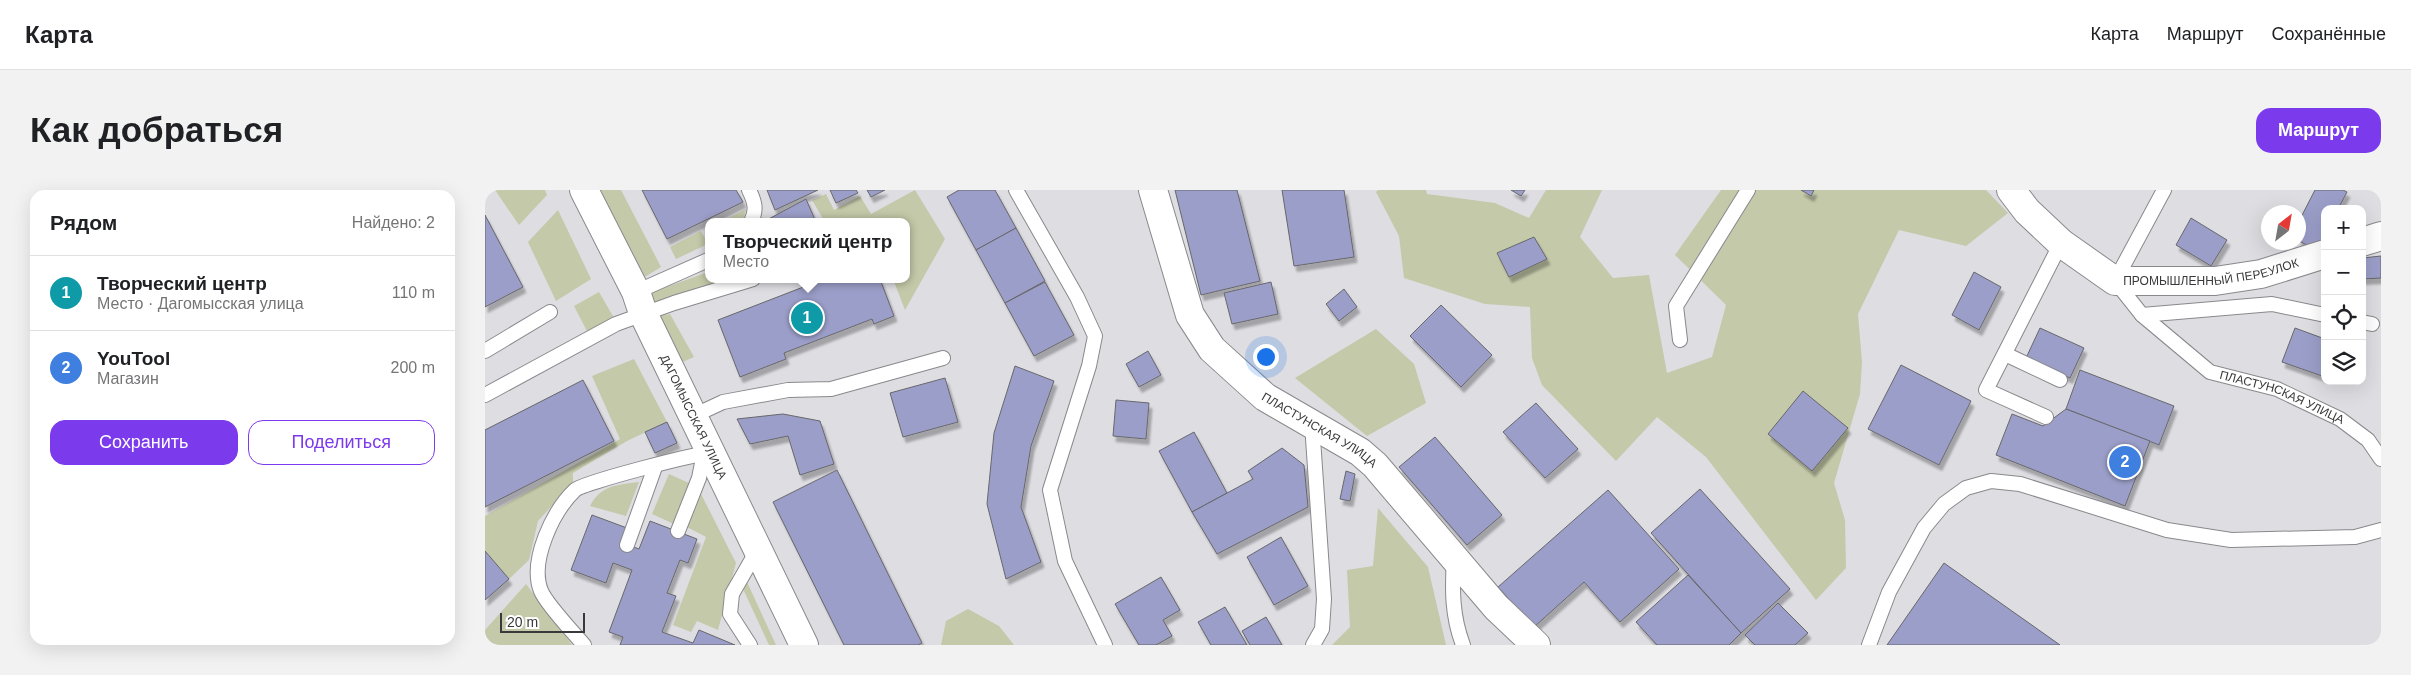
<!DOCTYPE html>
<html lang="ru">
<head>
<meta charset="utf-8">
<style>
  :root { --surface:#fff; --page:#f2f2f2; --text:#202124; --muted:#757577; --line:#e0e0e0; --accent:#7c3aed }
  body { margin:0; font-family:Arial,sans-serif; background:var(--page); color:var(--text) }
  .controls { position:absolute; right:15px; top:15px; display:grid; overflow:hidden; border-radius:10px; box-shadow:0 5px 20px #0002 }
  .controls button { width:45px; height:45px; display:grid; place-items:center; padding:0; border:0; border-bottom:1px solid var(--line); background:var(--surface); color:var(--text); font:25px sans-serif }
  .compass { position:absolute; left:1776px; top:15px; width:45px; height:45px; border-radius:50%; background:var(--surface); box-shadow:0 5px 20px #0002; rotate:31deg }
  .scale { position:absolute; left:15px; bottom:12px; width:85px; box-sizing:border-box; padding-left:5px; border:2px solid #39393b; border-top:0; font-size:14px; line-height:18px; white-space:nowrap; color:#39393b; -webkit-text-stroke:4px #fff; paint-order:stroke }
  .you { position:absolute; left:780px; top:166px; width:18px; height:18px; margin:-12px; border:4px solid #fff; border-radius:50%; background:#1a73e8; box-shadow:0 0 0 8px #1a73e833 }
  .badge { display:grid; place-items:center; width:32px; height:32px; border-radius:50%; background:var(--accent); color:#fff; font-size:16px; font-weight:700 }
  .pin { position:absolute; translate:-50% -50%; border:2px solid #fff; box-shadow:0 1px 5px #0006 }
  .popup { position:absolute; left:220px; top:28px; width:205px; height:65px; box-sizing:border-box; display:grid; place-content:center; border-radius:10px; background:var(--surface); filter:drop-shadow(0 1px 4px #0005); font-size:16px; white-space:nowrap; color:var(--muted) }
  .popup b { font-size:19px; color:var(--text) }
  .popup::after { content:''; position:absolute; left:50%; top:100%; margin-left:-10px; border:10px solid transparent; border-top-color:var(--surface) }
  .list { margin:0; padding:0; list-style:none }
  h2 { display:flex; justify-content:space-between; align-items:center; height:65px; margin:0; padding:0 20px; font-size:21px }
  h2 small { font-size:16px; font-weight:400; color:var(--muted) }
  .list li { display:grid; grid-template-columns:32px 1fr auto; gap:15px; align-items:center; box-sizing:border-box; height:75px; padding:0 20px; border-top:1px solid var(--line) }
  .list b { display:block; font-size:19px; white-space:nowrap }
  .list p { margin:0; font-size:16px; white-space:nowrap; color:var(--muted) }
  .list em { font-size:16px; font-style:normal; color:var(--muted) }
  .actions { display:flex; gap:10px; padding:15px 20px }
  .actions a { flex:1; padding:11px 0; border:1px solid var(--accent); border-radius:15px; text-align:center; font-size:18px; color:var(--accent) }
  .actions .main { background:var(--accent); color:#fff }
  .icon { flex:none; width:28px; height:28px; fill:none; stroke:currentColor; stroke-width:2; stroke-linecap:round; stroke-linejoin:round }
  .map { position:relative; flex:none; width:1896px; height:455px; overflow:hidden; border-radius:15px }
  header { display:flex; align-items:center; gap:30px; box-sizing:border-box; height:70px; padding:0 25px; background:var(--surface); border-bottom:1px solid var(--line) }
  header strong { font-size:24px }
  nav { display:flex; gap:28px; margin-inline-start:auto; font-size:18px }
  .intro { display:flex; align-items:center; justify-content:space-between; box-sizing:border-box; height:120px; padding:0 30px }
  h1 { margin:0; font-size:35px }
  .button { padding:12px 22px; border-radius:15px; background:var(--accent); color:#fff; font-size:18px; font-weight:700 }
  main { display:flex; gap:30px; padding:0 30px }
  aside { flex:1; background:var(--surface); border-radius:15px; box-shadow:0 5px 20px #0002 }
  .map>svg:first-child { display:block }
  .green { fill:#c4c9a9 }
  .building { fill:#9b9ec8; stroke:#67676b; filter:url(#shadow) }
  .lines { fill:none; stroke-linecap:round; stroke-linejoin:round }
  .lane-casing { stroke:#89898d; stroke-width:16 }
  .street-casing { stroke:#89898d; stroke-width:30 }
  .secondary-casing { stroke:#89898d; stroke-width:30 }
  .lane { stroke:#fff; stroke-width:14 }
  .street { stroke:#fff; stroke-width:28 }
  .secondary { stroke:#fff; stroke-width:28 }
  .labels { text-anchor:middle; stroke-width:4; stroke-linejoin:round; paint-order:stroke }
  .street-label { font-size:12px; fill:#39393b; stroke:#fff }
</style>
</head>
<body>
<header>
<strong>Карта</strong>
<nav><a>Карта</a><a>Маршрут</a><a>Сохранённые</a></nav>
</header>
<div class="intro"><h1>Как добраться</h1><a class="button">Маршрут</a></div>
<main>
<aside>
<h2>Рядом<small>Найдено: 2</small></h2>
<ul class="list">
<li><span class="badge" style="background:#0f9aa8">1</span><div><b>Творческий центр</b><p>Место · Дагомысская улица</p></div><em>110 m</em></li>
<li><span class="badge" style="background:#3f7fe0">2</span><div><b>YouTool</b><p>Магазин</p></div><em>200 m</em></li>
</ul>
<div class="actions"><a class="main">Сохранить</a><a>Поделиться</a></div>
</aside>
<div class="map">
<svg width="1896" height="455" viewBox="0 0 1896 455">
  <defs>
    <filter id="shadow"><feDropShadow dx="3" dy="5.5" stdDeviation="1" flood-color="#0004"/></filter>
  </defs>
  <rect width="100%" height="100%" fill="#dedde2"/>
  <!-- green -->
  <g class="green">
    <polygon points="10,0 60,0 62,5 34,35"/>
    <polygon points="109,0 136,0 176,77 153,91"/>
    <polygon points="430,0 460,49 420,120 408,89 421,89 421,32 340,32 327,10 341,4 349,20 375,6 386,24"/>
    <polygon points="893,0 941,0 942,4 1010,13 1044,28 1061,0 1117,0 1095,47 1128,88 1164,85 1182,183 1227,167 1241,115 1190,65 1236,0 1501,0 1523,23 1481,56 1414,40 1373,124 1377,172 1375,204 1349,293 1360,330 1361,378 1331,410 1221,267 1172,227 1131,271 1057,195 1047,168 1045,117 1000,114 919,88 914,46 891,2"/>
    <polygon points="261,19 258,32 236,32"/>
    <polygon points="73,20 106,89 71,111 43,52"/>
    <polygon points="216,41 223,54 191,69 185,57"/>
    <polygon points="223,82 223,89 240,89 165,115 162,104"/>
    <polygon points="114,102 129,128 103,143 89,116"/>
    <polygon points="185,124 209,167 193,174 170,127"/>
    <polygon points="891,139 929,174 941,213 882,246 810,188"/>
    <polygon points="149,169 182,232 142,251 88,283 88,293 53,331 44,370 24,389 0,361 0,326 135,249 107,186"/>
    <polygon points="184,284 206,294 189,334 167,324"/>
    <path d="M 154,292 L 141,326 L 105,316 C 116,295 132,295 154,292 Z"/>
    <polygon points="216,304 251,373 233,440 212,431 206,442 188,435 221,347 202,337"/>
    <polygon points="893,318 943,377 961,455 847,455 865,437 862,380 888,376"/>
    <polygon points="262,392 291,455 284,455 259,401 256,394"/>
    <polygon points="41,394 87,455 0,455 0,440"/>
    <polygon points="483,419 514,436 529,455 456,455 461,431"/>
  </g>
  <!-- building -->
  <g class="building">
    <polygon points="157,0 251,0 258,12 182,49"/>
    <polygon points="282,0 333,0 290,20"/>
    <polygon points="345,0 371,0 373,3 351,13"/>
    <polygon points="382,0 400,0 386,7"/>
    <polygon points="474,0 510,0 531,38 491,60 462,7"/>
    <polygon points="690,0 752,0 775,91 716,105"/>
    <polygon points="797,0 859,0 869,67 809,76"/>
    <polygon points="1026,0 1040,0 1036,6"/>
    <polygon points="1316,0 1329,0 1326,6"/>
    <polygon points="1830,0 1858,0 1862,2 1853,19 1840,19 1840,44 1832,60 1814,51 1814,31"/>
    <polygon points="321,9 331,32 278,32"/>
    <polygon points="0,25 38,97 0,117"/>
    <polygon points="1706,28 1742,50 1726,76 1691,55"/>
    <polygon points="531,38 560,91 520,113 491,60"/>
    <polygon points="1049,47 1062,69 1024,87 1012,63"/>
    <polygon points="1896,66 1896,88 1877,89 1877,68"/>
    <polygon points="1489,82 1516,97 1494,140 1467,125"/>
    <polygon points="339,89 395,89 409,126 389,134 387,129 299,163 301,169 255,187 233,130"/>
    <polygon points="560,92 589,145 549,166 520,113"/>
    <polygon points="786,92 793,124 747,134 739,103"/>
    <polygon points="859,99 872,117 854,131 841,114"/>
    <polygon points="956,115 1007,165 976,197 925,146"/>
    <polygon points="1555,138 1599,158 1585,188 1541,168"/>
    <polygon points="1810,138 1840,149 1840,187 1797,172"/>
    <polygon points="663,161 676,185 654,197 641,174"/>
    <polygon points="1416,175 1486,211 1454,275 1383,239"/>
    <polygon points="530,176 569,191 546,256 536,317 556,372 521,389 502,314 509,243"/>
    <polygon points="1595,180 1689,216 1674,255 1581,219"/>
    <polygon points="460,188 473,232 418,247 405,203"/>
    <polygon points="98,190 129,251 0,317 0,240"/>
    <polygon points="1318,201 1363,238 1327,281 1283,244"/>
    <polygon points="631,210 664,213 661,249 628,246"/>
    <polygon points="1051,213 1093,259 1060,288 1018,242"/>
    <polygon points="1581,219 1665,251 1640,316 1511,265 1527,224 1558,236"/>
    <polygon points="298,224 335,231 349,274 315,285 303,246 265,254 252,229"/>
    <polygon points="182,232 192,253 170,263 160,242"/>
    <polygon points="709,242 742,303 707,322 674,261"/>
    <polygon points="950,247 1017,325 982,355 914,277"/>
    <polygon points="797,258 819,275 823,317 732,364 707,322 768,289 763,281"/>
    <polygon points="352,280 437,453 433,455 359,455 288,312"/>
    <polygon points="861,281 870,284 865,311 855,309"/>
    <polygon points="1215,299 1305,399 1256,443 1166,343"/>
    <polygon points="1123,300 1194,379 1135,432 1099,392 1049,437 1013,397"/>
    <polygon points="107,325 142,338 136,352 154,359 165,331 212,349 203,373 195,370 182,403 191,406 177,442 208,453 214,440 250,455 135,455 138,447 124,442 147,380 128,373 121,393 86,380"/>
    <polygon points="796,347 823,396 789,415 762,367"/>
    <polygon points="0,361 24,389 0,410"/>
    <polygon points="1459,373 1575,455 1402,455"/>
    <polygon points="1203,385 1256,443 1244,455 1172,455 1151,432"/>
    <polygon points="676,387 695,420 678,430 687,446 671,455 654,455 630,414"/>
    <polygon points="1293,413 1323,443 1310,455 1270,455 1260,445"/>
    <polygon points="740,417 762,455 726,455 713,432"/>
    <polygon points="781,427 797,455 765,455 757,441"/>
  </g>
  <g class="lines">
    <!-- lane casing -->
    <g class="lane-casing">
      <g id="lane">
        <path d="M 264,0 C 270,12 272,20 266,32"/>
        <polyline points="531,0 592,107 610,146 604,176 565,300 580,371 620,455"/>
        <path id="s1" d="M 1679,0 L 1630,91 L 1657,125 L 1725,182 L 1792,199 L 1855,229 L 1883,250 L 1896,269"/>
        <polyline points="151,102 223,70"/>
        <polyline points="1657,125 1787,114 1840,125"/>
        <polyline points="1877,132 1887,134"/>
        <polyline points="1195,150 1191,116 1263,0"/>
        <polyline points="0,161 65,122"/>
        <polyline points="1520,164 1575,190"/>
        <polyline points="0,205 131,134 189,113 268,89"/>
        <polyline points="208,226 238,212 303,200 346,199 458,168"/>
        <polyline points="1561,227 1501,200 1576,53"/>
        <polyline points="827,234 839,409 837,439 828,455"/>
        <polyline points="193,341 214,288 219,263"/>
        <polyline points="142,355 170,277"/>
        <path d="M 969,369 C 967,400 967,426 978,455"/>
        <path d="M 99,455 C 88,442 62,415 56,401 C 44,371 68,321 90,300 C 97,293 212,263 226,263"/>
        <polyline points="265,455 245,424 247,404 273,359"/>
        <polyline points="1384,455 1404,402 1439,338 1459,314 1481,298 1506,291 1535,294 1682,340 1746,350 1870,347 1896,340"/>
      </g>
    </g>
    <!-- street casing -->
    <g class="street-casing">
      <g id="street">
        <path id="s2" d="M 668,0 L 705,125 L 727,159 L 780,207 L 875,262 L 890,275 L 1011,417 L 1051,455"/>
        <path id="s3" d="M 1526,0 L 1542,21 L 1576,53 L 1630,91 L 1730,91 L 1776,84 L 1840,64"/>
        <polyline points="1877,52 1896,46"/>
      </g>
    </g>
    <!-- secondary casing -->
    <g class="secondary-casing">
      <g id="secondary">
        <path id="s4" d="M 99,0 L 151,102 L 158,123 L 319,455"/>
      </g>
    </g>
    <!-- lane -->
    <use href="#lane" class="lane"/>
    <!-- street -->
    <use href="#street" class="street"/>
    <!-- secondary -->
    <use href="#secondary" class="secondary"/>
  </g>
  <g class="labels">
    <!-- street labels -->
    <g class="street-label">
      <text dy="4" stroke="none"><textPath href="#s3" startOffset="236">ПРОМЫШЛЕННЫЙ ПЕРЕУЛОК</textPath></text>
      <text dy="4" stroke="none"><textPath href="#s1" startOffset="312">ПЛАСТУНСКАЯ УЛИЦА</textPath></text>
      <text dy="4" stroke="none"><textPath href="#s4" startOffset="252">ДАГОМЫССКАЯ УЛИЦА</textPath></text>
      <text dy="4" stroke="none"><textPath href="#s2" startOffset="306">ПЛАСТУНСКАЯ УЛИЦА</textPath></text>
    </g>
  </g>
</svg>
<div class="controls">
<button>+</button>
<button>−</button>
<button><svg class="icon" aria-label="locate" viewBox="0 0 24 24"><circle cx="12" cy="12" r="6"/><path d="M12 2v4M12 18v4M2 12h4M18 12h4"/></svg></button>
<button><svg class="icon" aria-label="layers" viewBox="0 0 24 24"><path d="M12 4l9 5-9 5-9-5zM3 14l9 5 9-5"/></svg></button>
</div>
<svg class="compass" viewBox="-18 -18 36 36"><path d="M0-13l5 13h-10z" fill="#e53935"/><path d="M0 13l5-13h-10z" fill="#757577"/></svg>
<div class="scale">20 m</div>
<div class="you"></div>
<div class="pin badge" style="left:322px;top:128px;background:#0f9aa8">1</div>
<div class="popup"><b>Творческий центр</b>Место</div>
<div class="pin badge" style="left:1640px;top:272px;background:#3f7fe0">2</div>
</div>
</main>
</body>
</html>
